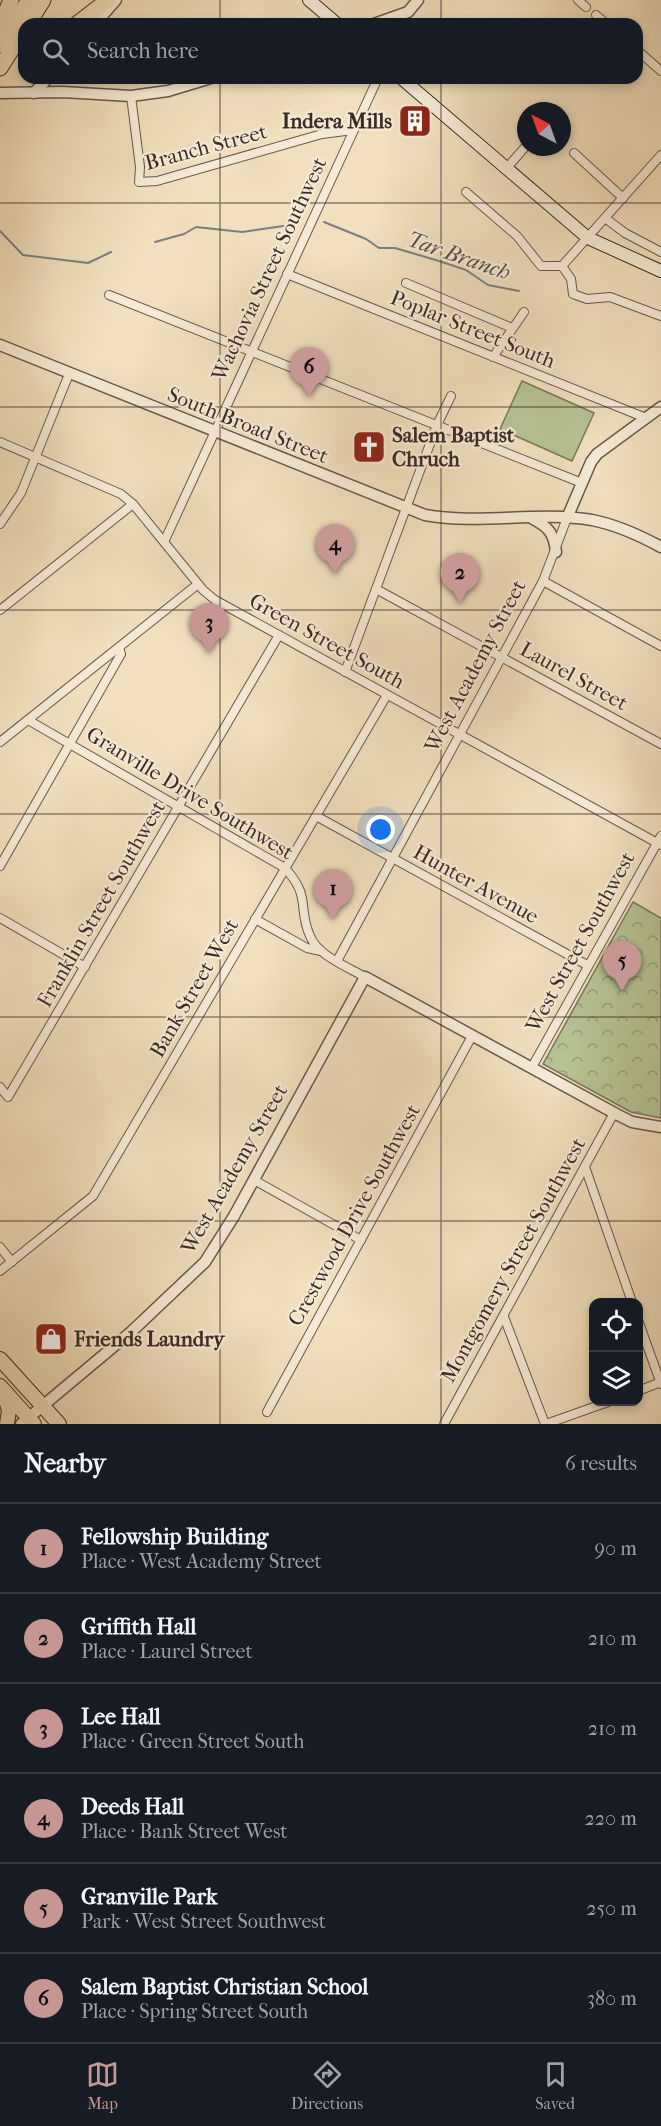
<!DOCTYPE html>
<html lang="en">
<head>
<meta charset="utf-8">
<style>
  :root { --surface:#171b24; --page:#242831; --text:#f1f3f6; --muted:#9ea1a6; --line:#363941; --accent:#c59692 }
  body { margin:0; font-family:"IM FELL French Canon",serif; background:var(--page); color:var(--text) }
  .controls { position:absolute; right:18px; bottom:18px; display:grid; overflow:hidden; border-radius:12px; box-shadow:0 3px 9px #0003 }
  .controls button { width:54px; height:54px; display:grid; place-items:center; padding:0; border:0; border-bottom:2px solid var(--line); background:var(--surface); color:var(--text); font:30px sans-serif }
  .compass { position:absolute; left:517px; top:102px; width:54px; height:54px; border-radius:50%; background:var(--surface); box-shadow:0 3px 9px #0003; rotate:319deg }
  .you { position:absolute; left:381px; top:830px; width:21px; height:21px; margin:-15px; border:4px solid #fff; border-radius:50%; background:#1a73e8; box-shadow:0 0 0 9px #1a73e833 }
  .badge { display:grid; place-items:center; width:39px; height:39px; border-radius:50%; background:var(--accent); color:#111; font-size:20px; font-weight:700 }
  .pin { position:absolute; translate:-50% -50px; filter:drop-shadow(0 2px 3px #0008) }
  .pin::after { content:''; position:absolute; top:32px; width:21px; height:18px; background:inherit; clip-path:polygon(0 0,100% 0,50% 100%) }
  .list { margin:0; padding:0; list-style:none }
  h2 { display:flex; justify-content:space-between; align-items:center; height:78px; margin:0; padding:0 24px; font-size:26px }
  h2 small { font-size:20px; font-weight:400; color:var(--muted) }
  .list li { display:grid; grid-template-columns:39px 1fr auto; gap:18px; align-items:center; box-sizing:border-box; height:90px; padding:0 24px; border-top:2px solid var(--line) }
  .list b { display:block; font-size:22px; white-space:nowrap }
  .list p { margin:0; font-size:20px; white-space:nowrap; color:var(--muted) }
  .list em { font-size:20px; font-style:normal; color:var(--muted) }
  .icon { flex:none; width:33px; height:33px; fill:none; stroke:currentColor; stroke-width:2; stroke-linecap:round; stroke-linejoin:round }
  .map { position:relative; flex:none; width:661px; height:1424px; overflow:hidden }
  .search { position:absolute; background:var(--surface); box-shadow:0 3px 9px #0003; left:18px; right:18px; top:18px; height:66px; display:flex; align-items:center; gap:15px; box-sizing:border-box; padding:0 21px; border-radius:18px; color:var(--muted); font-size:22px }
  .sheet { height:618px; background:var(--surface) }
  nav { display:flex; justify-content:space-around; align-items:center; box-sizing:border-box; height:84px; border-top:2px solid var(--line); background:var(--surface); font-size:16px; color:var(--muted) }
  nav a { display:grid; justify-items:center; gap:3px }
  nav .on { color:var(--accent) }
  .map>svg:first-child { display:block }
  .forest { fill:url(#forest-crowns); stroke:#78765c; stroke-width:1.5 }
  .pitch { fill:#b7c293; stroke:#78765c; stroke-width:1.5 }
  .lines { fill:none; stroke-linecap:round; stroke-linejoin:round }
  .stream { stroke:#788080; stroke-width:2 }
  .minor-casing { stroke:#68584b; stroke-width:10 }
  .tertiary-casing { stroke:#68584b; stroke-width:13 }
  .secondary-casing { stroke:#3a2b25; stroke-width:14 }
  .primary-casing { stroke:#3a2b25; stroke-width:16 }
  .motorway-casing { stroke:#3a2b25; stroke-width:17 }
  .minor { stroke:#f6ead4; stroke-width:8 }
  .tertiary { stroke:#f6ead4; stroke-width:10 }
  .secondary { stroke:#f6ead4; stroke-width:12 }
  .primary { stroke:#f1dfbd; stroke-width:14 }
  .motorway { stroke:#f1dfbd; stroke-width:15 }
  .grid { fill:none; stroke:#3a2b25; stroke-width:1.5; stroke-opacity:0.55 }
  .labels { text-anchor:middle; stroke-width:4.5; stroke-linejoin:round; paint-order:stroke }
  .poi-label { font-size:21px; font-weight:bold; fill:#3a2b25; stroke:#f6ead4; text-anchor:start }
  .street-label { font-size:21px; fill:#3a2b25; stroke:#f6ead4 }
  .water-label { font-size:22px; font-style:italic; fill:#544e4b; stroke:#f6ead4 }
</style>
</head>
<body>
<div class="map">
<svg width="661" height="1424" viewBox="0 0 661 1424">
  <defs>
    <pattern id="forest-crowns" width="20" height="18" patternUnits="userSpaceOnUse" patternTransform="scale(1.5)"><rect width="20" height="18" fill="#b7c293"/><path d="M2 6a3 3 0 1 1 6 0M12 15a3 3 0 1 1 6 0" fill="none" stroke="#969e78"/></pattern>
  </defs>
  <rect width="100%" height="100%" fill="#f1dfbd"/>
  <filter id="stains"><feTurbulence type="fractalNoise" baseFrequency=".00333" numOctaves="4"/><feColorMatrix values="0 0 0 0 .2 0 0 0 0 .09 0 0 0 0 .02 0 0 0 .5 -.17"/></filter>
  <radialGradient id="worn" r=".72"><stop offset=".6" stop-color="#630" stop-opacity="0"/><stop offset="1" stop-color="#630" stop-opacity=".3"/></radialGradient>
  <!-- forest -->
  <polygon class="forest" points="633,902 661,918 661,1118 631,1112 543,1064"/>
  <!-- pitch -->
  <polygon class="pitch" points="522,381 594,413 572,461 500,429"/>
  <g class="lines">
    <!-- stream -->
    <g class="stream">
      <polyline points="324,222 366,239 379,248 395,248 439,261 466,270 488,285 519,291"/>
      <polyline points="0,231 23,255 88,263 111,252"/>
      <polyline points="155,242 184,234 196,227 242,232 297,224"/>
    </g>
    <!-- minor casing -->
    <g class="minor-casing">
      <g id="minor">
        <polyline points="578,0 586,7"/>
        <polyline points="596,15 607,24"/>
        <polyline points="637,50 661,71"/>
        <polyline points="131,96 140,167 139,182 157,181 322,134 353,130"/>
        <polyline points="574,153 623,198"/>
        <polyline points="506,169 526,146"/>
        <polyline points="466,192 517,236 541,266 562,266"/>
        <polyline points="605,218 625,233 661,252"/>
        <polyline points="562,266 661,155"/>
        <polyline points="562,266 571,279 573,294 587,299 610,297 661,316"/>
        <polyline points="287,274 646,418"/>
        <polyline points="406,283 512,328"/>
        <polyline points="109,295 582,483"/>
        <polyline points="493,357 524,312"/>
        <polyline points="0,442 121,494 133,504 203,590 215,600 661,845"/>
        <polyline points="0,524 21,493 69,374"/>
        <polyline points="164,542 378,78"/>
        <polyline points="543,581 661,646"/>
        <polyline points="376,589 661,744"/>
        <polyline points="0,610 133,504"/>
        <polyline points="345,672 437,425 451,396"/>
        <path d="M 28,720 L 285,868 C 312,898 297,907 310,936 C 318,956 348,967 365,977"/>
        <polyline points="0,742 198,584"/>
        <polyline points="316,816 587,965"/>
        <polyline points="0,866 121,654 119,648"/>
        <polyline points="0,918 85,967"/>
        <polyline points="255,919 307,948 321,951"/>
        <polyline points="337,961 543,581 567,518"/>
        <polyline points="532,1067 661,836"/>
        <polyline points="0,1087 8,1097 279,635"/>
        <polyline points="585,1167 632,1302"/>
        <polyline points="254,1180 361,1240"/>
        <polyline points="0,1247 12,1262"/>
        <polyline points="0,1271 93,1196 387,695"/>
        <polyline points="504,1317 545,1424"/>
        <polyline points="638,1320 661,1384"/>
        <polyline points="638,1391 661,1382"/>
        <polyline points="267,1412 472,1036"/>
        <polyline points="444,1424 614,1113"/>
        <polyline points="546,1424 608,1402"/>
      </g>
    </g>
    <!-- tertiary casing -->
    <g class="tertiary-casing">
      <g id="tertiary">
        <polyline points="95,24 116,0"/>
        <polyline points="374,24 408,12 418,0"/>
        <polyline points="0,93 63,92 131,96 168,91 211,78"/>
        <polyline points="34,93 48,78"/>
        <path d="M 0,345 L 425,515 C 480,525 537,511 592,520 C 617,525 639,535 661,547"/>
        <polyline points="567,518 591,462 597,454 661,407"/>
        <path d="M 533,519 C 549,527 554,534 556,552"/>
        <polyline points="21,1424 131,1332 205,1262 234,1216 365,977 618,1115 632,1122 661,1127"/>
      </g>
    </g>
    <!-- secondary casing -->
    <g class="secondary-casing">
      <g id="secondary">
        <polyline points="309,0 337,24"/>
        <polyline points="401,78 588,238 661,271"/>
      </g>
    </g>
    <!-- primary casing -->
    <g class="primary-casing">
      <g id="primary">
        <polyline points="0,1359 59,1424"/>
        <polyline points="0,1386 34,1424"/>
        <polyline points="4,1394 9,1410 7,1424"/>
      </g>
    </g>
    <!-- motorway casing -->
    <g class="motorway-casing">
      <g id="motorway">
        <polyline points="28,24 43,0"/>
        <polyline points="77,24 108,0"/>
        <polyline points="0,26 11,0"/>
        <polyline points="0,45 29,0"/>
        <polyline points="0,68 24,30"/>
      </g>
    </g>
    <!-- minor -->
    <use href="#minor" class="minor"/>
    <!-- tertiary -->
    <use href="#tertiary" class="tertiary"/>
    <!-- secondary -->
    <use href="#secondary" class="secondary"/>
    <!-- primary -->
    <use href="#primary" class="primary"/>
    <!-- motorway -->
    <use href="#motorway" class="motorway"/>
  </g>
  <!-- grid -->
  <path class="grid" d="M 220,0 L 220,24M 441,0 L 441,24M 220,78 L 220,1424M 441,78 L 441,1424M 0,203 L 661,203M 0,407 L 661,407M 0,610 L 661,610M 0,814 L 661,814M 0,1017 L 661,1017M 0,1221 L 661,1221"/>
  <!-- icons -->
  <defs>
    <g id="building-square" transform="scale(1.725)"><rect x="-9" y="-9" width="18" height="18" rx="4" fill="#8f2418" stroke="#f6ead4"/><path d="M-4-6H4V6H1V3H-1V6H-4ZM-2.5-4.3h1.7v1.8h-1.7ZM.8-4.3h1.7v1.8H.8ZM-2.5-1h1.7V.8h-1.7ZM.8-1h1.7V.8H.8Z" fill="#fff"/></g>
    <g id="church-square" transform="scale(1.725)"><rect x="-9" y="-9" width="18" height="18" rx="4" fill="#8f2418" stroke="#f6ead4"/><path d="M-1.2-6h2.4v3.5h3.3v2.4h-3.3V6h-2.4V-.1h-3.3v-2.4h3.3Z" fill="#fff"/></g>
    <g id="shop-square" transform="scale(1.725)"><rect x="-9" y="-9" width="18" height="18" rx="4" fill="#8f2418" stroke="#f6ead4"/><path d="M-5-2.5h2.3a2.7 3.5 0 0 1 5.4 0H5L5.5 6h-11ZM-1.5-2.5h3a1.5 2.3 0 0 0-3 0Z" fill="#fff"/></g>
  </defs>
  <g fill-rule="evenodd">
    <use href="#building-square" x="415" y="121"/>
    <use href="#church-square" x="369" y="447"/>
    <use href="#shop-square" x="51" y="1339"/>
  </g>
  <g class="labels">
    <!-- poi labels -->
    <g class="poi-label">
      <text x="392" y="128" text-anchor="end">Indera Mills</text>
      <text x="392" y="442">Salem Baptist<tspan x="392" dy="24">Chruch</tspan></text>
      <text x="74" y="1346">Friends Laundry</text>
    </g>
    <!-- street labels -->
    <g class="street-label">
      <text transform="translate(206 147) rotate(-15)" y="7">Branch Street</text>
      <text transform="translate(269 269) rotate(-65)" y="7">Wachovia Street Southwest</text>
      <text transform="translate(473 329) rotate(22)" y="7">Poplar Street South</text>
      <text transform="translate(248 425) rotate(22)" y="7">South Broad Street</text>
      <text transform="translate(327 641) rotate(29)" y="7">Green Street South</text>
      <text transform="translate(475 666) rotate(-62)" y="7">West Academy Street</text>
      <text transform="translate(574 676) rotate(29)" y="7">Laurel Street</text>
      <text transform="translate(190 793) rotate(31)" y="7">Granville Drive Southwest</text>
      <text transform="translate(476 884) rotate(29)" y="7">Hunter Avenue</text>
      <text transform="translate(101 904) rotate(-60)" y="7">Franklin Street Southwest</text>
      <text transform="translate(580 942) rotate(-61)" y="7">West Street Southwest</text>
      <text transform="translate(194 988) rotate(-60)" y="7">Bank Street West</text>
      <text transform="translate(234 1169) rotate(-60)" y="7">West Academy Street</text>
      <text transform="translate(354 1215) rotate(-61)" y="7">Crestwood Drive Southwest</text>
      <text transform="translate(513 1260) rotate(-61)" y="7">Montgomery Street Southwest</text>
    </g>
    <!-- water labels -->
    <g class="water-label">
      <text transform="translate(459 255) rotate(19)" y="8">Tar Branch</text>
    </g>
  </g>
  <rect width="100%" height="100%" filter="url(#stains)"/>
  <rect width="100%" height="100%" fill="url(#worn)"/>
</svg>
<div class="controls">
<button><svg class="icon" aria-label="locate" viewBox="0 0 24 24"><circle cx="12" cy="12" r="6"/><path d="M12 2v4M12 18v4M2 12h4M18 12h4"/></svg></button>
<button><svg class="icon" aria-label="layers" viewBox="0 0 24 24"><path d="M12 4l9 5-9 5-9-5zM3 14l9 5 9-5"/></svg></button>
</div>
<svg class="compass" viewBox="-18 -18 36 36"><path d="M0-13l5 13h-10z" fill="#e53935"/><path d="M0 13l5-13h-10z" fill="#9ea1a6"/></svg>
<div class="you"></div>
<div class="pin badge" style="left:333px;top:919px">1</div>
<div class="pin badge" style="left:460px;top:603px">2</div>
<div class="pin badge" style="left:209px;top:653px">3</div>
<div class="pin badge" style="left:335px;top:574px">4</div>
<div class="pin badge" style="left:622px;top:991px">5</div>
<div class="pin badge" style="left:309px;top:397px">6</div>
<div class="search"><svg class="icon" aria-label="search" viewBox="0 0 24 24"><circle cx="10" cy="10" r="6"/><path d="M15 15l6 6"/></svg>Search here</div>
</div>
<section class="sheet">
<h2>Nearby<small>6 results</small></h2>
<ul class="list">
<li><span class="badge">1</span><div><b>Fellowship Building</b><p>Place · West Academy Street</p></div><em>90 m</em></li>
<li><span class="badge">2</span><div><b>Griffith Hall</b><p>Place · Laurel Street</p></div><em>210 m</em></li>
<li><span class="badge">3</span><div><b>Lee Hall</b><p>Place · Green Street South</p></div><em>210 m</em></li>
<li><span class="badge">4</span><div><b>Deeds Hall</b><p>Place · Bank Street West</p></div><em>220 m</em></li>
<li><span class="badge">5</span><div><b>Granville Park</b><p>Park · West Street Southwest</p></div><em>250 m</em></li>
<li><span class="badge">6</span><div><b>Salem Baptist Christian School</b><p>Place · Spring Street South</p></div><em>380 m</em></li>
</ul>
</section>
<nav>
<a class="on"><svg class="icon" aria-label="map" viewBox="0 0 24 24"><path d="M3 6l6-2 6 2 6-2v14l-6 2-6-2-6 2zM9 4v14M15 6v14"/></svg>Map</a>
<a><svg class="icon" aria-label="directions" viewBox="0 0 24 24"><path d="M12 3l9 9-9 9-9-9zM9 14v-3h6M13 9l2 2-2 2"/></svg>Directions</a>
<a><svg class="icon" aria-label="saved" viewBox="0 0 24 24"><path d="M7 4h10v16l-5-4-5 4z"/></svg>Saved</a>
</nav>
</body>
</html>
